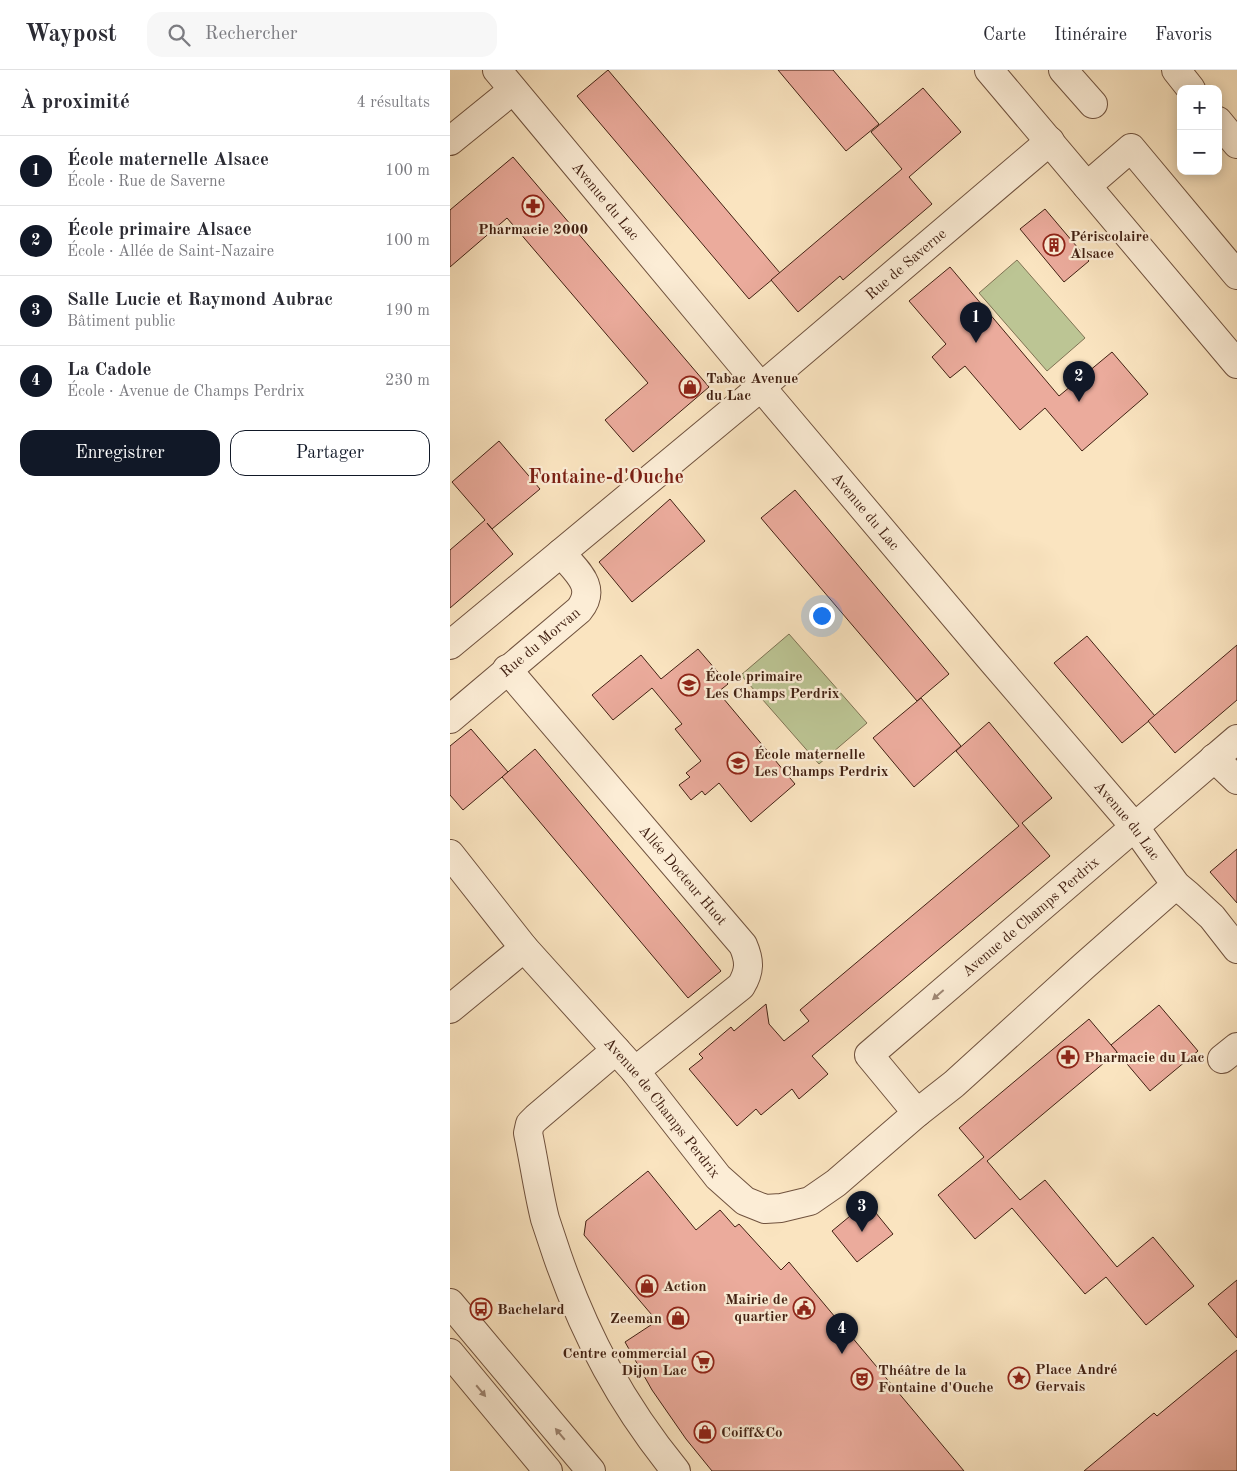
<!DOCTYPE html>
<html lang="fr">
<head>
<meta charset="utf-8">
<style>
  :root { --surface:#fff; --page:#f7f7f7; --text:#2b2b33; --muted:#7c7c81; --line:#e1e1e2; --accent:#111827 }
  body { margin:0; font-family:"Old Standard TT",serif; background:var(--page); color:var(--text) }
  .controls { position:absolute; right:15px; top:15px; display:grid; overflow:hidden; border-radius:10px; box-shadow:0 2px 12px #0003 }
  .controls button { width:45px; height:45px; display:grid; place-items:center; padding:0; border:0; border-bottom:1px solid var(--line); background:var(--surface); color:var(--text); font:25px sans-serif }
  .you { position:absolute; left:371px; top:545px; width:18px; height:18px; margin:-12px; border:4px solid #fff; border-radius:50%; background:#1a73e8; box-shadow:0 0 0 8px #1a73e833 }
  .badge { display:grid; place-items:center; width:32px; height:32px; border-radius:50%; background:var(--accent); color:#fff; font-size:16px; font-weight:700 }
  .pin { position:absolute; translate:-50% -41px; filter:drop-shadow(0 1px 2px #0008) }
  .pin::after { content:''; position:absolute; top:26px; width:18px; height:15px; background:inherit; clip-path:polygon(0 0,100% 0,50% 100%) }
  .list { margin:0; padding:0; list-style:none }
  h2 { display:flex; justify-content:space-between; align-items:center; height:65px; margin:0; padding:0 20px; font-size:21px }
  h2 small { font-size:16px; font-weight:400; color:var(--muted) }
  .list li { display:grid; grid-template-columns:32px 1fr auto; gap:15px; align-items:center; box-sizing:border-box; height:70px; padding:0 20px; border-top:1px solid var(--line) }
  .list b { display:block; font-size:19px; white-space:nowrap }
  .list p { margin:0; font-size:16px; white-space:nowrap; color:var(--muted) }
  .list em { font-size:16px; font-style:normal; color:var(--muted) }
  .actions { display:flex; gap:10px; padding:15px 20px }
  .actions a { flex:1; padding:11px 0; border:1px solid var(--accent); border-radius:15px; text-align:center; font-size:18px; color:var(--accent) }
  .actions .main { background:var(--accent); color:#fff }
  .icon { flex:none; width:28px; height:28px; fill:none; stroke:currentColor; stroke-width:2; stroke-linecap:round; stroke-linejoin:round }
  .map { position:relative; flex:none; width:787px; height:1401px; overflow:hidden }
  header { display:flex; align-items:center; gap:30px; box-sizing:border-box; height:70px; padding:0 25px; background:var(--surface); border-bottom:1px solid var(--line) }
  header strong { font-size:24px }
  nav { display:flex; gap:28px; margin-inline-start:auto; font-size:18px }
  .search { width:350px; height:45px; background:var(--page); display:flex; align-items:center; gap:12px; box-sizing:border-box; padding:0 18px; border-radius:15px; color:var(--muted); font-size:19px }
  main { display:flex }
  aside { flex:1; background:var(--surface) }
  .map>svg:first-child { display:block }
  .green { fill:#bcc594; stroke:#7f7354 }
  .building { fill:#ebab9c; stroke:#422113 }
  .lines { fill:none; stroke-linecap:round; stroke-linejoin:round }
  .minor-casing { stroke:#70523e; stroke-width:30 }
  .minor { stroke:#fcedd6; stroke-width:28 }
  .oneway { fill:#9f8774 }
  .labels { text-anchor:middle; stroke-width:4.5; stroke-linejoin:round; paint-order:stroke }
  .street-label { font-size:15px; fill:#422113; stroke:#fcedd6 }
  .poi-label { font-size:15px; font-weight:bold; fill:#422113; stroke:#fcedd6; text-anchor:start }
  .district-label { font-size:20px; font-weight:bold; fill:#7a1f14; stroke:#fcedd6 }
</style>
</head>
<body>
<header>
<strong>Waypost</strong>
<div class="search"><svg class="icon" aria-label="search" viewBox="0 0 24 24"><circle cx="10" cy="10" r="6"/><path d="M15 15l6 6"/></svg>Rechercher</div>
<nav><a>Carte</a><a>Itinéraire</a><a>Favoris</a></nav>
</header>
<main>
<aside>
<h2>À proximité<small>4 résultats</small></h2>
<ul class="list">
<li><span class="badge">1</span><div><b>École maternelle Alsace</b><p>École · Rue de Saverne</p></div><em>100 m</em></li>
<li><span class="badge">2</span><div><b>École primaire Alsace</b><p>École · Allée de Saint-Nazaire</p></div><em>100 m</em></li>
<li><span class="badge">3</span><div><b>Salle Lucie et Raymond Aubrac</b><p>Bâtiment public</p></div><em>190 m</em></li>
<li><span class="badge">4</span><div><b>La Cadole</b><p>École · Avenue de Champs Perdrix</p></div><em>230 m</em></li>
</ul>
<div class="actions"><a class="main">Enregistrer</a><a>Partager</a></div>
</aside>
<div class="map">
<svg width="787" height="1401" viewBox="0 0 787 1401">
  <rect width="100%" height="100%" fill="#fae4c0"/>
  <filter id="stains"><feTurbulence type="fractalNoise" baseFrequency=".004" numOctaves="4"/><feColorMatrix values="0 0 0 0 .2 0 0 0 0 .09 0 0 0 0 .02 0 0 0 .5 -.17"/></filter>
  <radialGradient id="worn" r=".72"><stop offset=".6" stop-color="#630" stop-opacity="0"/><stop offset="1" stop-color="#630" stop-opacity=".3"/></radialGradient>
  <!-- green -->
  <g class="green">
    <polygon points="567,190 635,268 597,301 529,223"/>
    <polygon points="339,564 417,653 369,694 291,605"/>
  </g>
  <!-- building -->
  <g class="building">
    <polygon points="158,0 330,203 299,229 127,26"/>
    <polygon points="328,0 383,0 429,54 396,81"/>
    <polygon points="473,18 511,62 459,107 482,134 393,210 390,206 348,242 321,210 452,99 421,62"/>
    <polygon points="63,87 259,317 183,382 155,350 198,313 57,148 0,197 0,140"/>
    <polygon points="595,139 639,191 614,212 570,159"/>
    <polygon points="500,197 609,326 662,282 698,324 632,381 595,338 570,360 515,296 500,308 482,287 496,274 459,231"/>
    <polygon points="49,371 90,419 42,459 37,453 63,484 0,538 0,480 35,450 2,412"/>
    <polygon points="345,420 499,604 467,631 311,448"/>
    <polygon points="220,429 255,471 182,532 149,492"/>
    <polygon points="637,566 705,646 672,673 604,593"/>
    <polygon points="787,575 787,630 725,683 698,651"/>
    <polygon points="248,579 278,614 268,622 345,714 301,752 269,713 255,725 252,721 241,730 229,715 240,707 236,703 251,691 225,659 232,654 202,618 163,650 142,625 191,585 211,609"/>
    <polygon points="471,628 511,676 464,717 423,668"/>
    <polygon points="539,652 602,728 572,753 600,786 362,986 378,1004 349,1029 342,1019 311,1045 306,1039 287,1056 239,999 253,988 249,984 281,957 284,961 316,934 319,954 334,971 359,951 350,940 569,756 506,681"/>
    <polygon points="21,659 58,702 13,740 0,725 0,676"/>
    <polygon points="85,679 271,901 238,928 52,707"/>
    <polygon points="787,779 787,833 760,802"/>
    <polygon points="709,935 748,981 700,1021 661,975"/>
    <polygon points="639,949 667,982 537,1091 570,1130 595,1110 667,1197 703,1167 744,1216 696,1255 656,1207 635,1224 562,1138 525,1169 488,1125 534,1087 509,1058"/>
    <polygon points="198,1101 246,1160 270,1140 285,1157 289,1154 331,1200 339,1192 514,1401 262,1401 236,1369 202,1320 175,1272 207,1251 134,1165 136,1151"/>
    <polygon points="417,1132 443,1164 407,1192 382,1161"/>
    <polygon points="787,1210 787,1268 758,1234"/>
    <polygon points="787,1280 787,1401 634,1401 704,1343 707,1346"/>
  </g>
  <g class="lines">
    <!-- minor casing -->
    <g class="minor-casing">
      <g id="minor">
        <path id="s1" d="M 47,0 L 311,317 L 539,587 L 684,756 L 726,815 L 738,825 L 762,847 L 787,879"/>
        <polyline points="539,0 787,294"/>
        <polyline points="613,0 643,34"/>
        <polyline points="726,0 741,19"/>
        <polyline points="768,51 787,74"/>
        <polyline points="0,71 63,20"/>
        <polyline points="637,116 681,78 787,205"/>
        <path id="s2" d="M 111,483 L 311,317 L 600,71"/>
        <path d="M 0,575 L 111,483 C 126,501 148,517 129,540 L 0,649"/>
        <path id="s3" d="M 57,599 L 293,875 C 300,891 300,901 291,916 L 185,1001"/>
        <polyline points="764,688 787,710"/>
        <path id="s4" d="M 0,784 L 74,878 L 185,1001 L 268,1107 L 295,1131 L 315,1139 L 331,1138 L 360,1131 L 386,1113 L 467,1043 L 504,1014 L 634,896 L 726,815"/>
        <polyline points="0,939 74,878"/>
        <path d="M 166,980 L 86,1048 L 80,1054 L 78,1063 C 84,1091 88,1121 95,1149 C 99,1161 103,1173 107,1185 C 135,1266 172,1335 226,1401"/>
        <polyline points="772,989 787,977"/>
        <path id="s5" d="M 467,1043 L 419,985 L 787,669"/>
        <polyline points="0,1233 141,1401"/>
        <polyline points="0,1283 98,1401"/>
      </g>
    </g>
    <!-- minor -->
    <use href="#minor" class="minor"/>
  </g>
  <!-- one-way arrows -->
  <defs><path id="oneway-solid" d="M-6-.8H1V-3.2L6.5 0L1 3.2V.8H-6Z" transform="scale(1.25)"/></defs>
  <g class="oneway">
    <use href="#oneway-solid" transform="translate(488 925) rotate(139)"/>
    <use href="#oneway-solid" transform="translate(31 1321) rotate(50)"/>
    <use href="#oneway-solid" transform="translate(110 1364) rotate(-130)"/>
  </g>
  <!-- icons -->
  <defs>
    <g id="pharmacy-ring" transform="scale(1.125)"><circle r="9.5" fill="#fcedd6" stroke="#8f2418" stroke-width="1.5"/><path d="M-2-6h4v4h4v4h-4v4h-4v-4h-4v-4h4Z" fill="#8f2418"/></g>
    <g id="building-ring" transform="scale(1.125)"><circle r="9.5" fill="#fcedd6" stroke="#8f2418" stroke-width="1.5"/><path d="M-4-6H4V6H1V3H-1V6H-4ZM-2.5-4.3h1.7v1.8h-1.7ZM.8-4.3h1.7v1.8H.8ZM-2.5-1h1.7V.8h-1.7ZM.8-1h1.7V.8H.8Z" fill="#8f2418"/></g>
    <g id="shop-ring" transform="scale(1.125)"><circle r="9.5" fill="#fcedd6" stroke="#8f2418" stroke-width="1.5"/><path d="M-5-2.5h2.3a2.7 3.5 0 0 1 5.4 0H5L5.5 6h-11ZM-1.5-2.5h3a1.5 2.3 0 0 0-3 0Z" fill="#8f2418"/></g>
    <g id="school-ring" transform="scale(1.125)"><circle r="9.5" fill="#fcedd6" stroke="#8f2418" stroke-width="1.5"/><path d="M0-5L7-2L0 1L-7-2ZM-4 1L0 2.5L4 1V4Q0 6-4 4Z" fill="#8f2418"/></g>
    <g id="civic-ring" transform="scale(1.125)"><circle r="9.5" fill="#fcedd6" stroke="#8f2418" stroke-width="1.5"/><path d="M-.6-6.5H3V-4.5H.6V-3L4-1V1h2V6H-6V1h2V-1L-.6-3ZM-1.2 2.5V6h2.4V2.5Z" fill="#8f2418"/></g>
    <g id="bus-ring" transform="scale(1.125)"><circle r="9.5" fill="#fcedd6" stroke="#8f2418" stroke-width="1.5"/><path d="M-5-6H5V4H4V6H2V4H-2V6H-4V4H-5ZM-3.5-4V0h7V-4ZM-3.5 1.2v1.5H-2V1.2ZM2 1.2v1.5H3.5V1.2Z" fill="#8f2418"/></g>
    <g id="supermarket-ring" transform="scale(1.125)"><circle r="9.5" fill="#fcedd6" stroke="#8f2418" stroke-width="1.5"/><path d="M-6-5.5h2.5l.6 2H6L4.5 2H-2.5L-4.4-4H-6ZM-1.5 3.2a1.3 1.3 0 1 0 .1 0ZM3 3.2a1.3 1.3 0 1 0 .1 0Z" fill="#8f2418"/></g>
    <g id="sight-ring" transform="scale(1.125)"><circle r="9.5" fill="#fcedd6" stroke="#8f2418" stroke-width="1.5"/><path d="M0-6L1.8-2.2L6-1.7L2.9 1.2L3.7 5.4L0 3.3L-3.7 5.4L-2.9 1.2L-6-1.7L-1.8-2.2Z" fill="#8f2418"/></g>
    <g id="theatre-ring" transform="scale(1.125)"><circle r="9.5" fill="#fcedd6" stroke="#8f2418" stroke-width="1.5"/><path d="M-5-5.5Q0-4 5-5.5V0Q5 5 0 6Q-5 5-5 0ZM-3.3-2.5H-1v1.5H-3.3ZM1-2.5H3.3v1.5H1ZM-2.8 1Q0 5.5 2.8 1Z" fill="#8f2418"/></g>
  </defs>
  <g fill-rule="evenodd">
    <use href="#pharmacy-ring" x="83" y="136"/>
    <use href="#building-ring" x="604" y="175"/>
    <use href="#shop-ring" x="240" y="317"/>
    <use href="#school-ring" x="239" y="615"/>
    <use href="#school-ring" x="288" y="693"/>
    <use href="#pharmacy-ring" x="618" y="987"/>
    <use href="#shop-ring" x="197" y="1216"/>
    <use href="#civic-ring" x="354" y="1238"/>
    <use href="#bus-ring" x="31" y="1239"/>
    <use href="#shop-ring" x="228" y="1248"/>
    <use href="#supermarket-ring" x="253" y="1292"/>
    <use href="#sight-ring" x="569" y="1308"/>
    <use href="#theatre-ring" x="412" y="1309"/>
    <use href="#shop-ring" x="255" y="1362"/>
  </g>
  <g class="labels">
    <!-- street labels -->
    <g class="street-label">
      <text dy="5" stroke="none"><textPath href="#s1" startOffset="170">Avenue du Lac</textPath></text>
      <text dy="5" stroke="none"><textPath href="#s2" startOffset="450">Rue de Saverne</textPath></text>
      <text dy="5" stroke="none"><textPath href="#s1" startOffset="575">Avenue du Lac</textPath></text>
      <text transform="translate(90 572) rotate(-40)" y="5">Rue du Morvan</text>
      <text dy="5" stroke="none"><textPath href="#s1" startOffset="980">Avenue du Lac</textPath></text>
      <text dy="5" stroke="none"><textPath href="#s3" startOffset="271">Allée Docteur Huot</textPath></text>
      <text dy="5" stroke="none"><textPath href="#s5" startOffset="288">Avenue de Champs Perdrix</textPath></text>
      <text dy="5" stroke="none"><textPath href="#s4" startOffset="331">Avenue de Champs Perdrix</textPath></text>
    </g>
    <!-- poi labels -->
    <g class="poi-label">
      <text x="83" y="164" text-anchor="middle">Pharmacie 2000</text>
      <text x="620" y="171">Périscolaire<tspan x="620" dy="17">Alsace</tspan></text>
      <text x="256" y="313">Tabac Avenue<tspan x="256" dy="17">du Lac</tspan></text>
      <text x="255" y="611">École primaire<tspan x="255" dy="17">Les Champs Perdrix</tspan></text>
      <text x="304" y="689">École maternelle<tspan x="304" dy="17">Les Champs Perdrix</tspan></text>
      <text x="634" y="992">Pharmacie du Lac</text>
      <text x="213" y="1221">Action</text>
      <text x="338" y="1234" text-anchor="end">Mairie de<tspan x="338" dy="17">quartier</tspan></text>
      <text x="47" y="1244">Bachelard</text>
      <text x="212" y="1253" text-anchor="end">Zeeman</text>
      <text x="237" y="1288" text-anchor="end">Centre commercial<tspan x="237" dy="17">Dijon Lac</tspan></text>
      <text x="585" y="1304">Place André<tspan x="585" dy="17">Gervais</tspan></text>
      <text x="428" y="1305">Théâtre de la<tspan x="428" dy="17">Fontaine d'Ouche</tspan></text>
      <text x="271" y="1367">Coiff&amp;Co</text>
    </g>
    <!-- district labels -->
    <g class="district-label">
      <text x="156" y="413">Fontaine-d'Ouche</text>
    </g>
  </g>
  <rect width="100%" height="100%" filter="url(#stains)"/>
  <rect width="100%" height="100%" fill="url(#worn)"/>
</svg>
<div class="controls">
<button>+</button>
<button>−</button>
</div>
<div class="you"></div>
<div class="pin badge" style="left:526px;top:273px">1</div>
<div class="pin badge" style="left:629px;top:332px">2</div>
<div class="pin badge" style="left:412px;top:1162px">3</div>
<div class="pin badge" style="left:392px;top:1284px">4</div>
</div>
</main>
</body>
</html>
